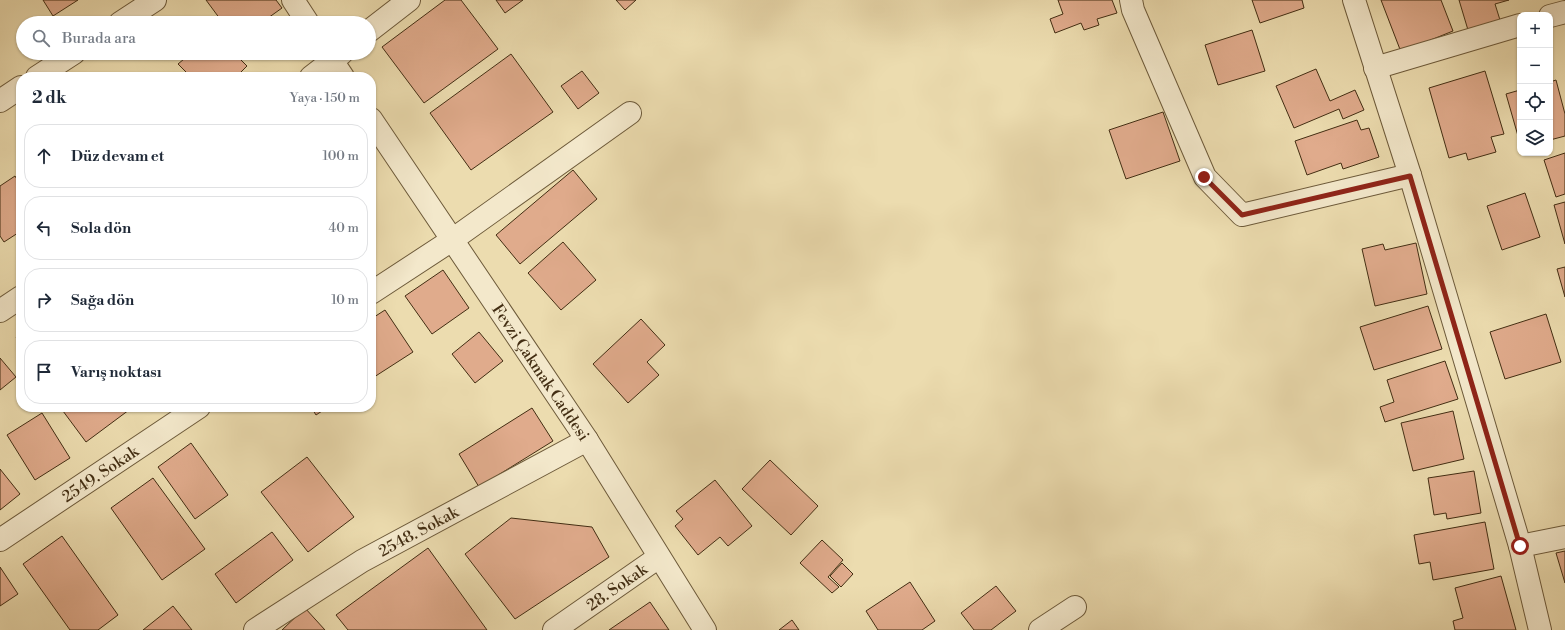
<!DOCTYPE html>
<html lang="tr">
<head>
<meta charset="utf-8">
<style>
  :root { --surface:#fff; --page:#f2f2f3; --text:#1f2937; --muted:#747a83; --line:#e0e1e3 }
  body { margin:0; font-family:"Libre Bodoni",serif; background:var(--page); color:var(--text) }
  .controls { position:absolute; right:12px; top:12px; display:grid; overflow:hidden; border-radius:8px; box-shadow:0 1px 3px #0004 }
  .controls button { width:36px; height:36px; display:grid; place-items:center; padding:0; border:0; border-bottom:1px solid var(--line); background:var(--surface); color:var(--text); font:20px sans-serif }
  .stop { position:absolute; width:12px; height:12px; margin:-9px; border:3px solid #8f2418; border-radius:50%; background:#fff }
  .stop.end { background:#8f2418; border-color:#fff; box-shadow:0 1px 4px #0008 }
  .list { margin:0; padding:0; list-style:none }
  h2 { display:flex; justify-content:space-between; align-items:center; height:52px; margin:0; padding:0 16px; font-size:17px }
  h2 small { font-size:13px; font-weight:400; color:var(--muted) }
  .list li { display:grid; grid-template-columns:26px 1fr auto; gap:12px; align-items:center; box-sizing:border-box; height:64px; margin:0 8px 8px; padding:0 8px; border:1px solid var(--line); border-radius:16px }
  .list b { display:block; font-size:15px; white-space:nowrap }
  .list em { font-size:13px; font-style:normal; color:var(--muted) }
  .icon { flex:none; width:22px; height:22px; fill:none; stroke:currentColor; stroke-width:2; stroke-linecap:round; stroke-linejoin:round }
  .map { position:relative; flex:none; width:1565px; height:630px; overflow:hidden }
  .search { position:absolute; background:var(--surface); box-shadow:0 1px 3px #0004; left:16px; top:16px; width:360px; height:44px; display:flex; align-items:center; gap:10px; box-sizing:border-box; padding:0 14px; border-radius:22px; color:var(--muted); font-size:15px }
  .panel { position:absolute; background:var(--surface); box-shadow:0 1px 3px #0004; left:16px; top:72px; width:360px; height:340px; border-radius:16px }
  .map>svg:first-child { display:block }
  .building { fill:#e0ab8c; stroke:#432e13 }
  .lines { fill:none; stroke-linecap:round; stroke-linejoin:round }
  .street-casing { stroke:#6d5a3a; stroke-width:24 }
  .street { stroke:#f3e8cb; stroke-width:22 }
  .route { stroke:#8f2418; stroke-width:5 }
  .labels { text-anchor:middle; stroke-width:4; stroke-linejoin:round; paint-order:stroke }
  .street-label { font-size:16px; fill:#432e13; stroke:#f3e8cb }
</style>
</head>
<body>
<div class="map">
<svg width="1565" height="630" viewBox="0 0 1565 630">
  <rect width="100%" height="100%" fill="#ecdcaf"/>
  <filter id="stains"><feTurbulence type="fractalNoise" baseFrequency=".005" numOctaves="4"/><feColorMatrix values="0 0 0 0 .2 0 0 0 0 .09 0 0 0 0 .02 0 0 0 .5 -.17"/></filter>
  <radialGradient id="worn" r=".72"><stop offset=".6" stop-color="#630" stop-opacity="0"/><stop offset="1" stop-color="#630" stop-opacity=".3"/></radialGradient>
  <!-- building -->
  <g class="building">
    <polygon points="43,0 78,0 53,16"/>
    <polygon points="206,0 276,0 282,8 261,23 223,23"/>
    <polygon points="445,0 461,0 498,49 424,103 382,47"/>
    <polygon points="496,0 523,0 505,13"/>
    <polygon points="616,0 636,0 625,10"/>
    <polygon points="1058,0 1112,0 1117,13 1097,19 1099,25 1084,30 1081,23 1055,33 1050,19 1063,14"/>
    <polygon points="1252,0 1302,0 1304,8 1260,23"/>
    <polygon points="1381,0 1441,0 1453,31 1401,52"/>
    <polygon points="1459,0 1509,0 1495,4 1500,20 1468,30"/>
    <polygon points="1252,30 1265,71 1218,85 1205,45"/>
    <polygon points="178,53 234,53 247,66 236,77 191,77 178,64 184,59"/>
    <polygon points="511,54 553,112 471,170 430,113"/>
    <polygon points="1316,69 1330,101 1355,90 1364,110 1343,119 1339,109 1294,128 1276,86"/>
    <polygon points="582,71 599,93 578,109 561,86"/>
    <polygon points="1485,71 1504,134 1491,137 1496,152 1468,160 1466,153 1449,158 1429,88"/>
    <polygon points="1556,80 1565,114 1565,136 1550,140 1550,82"/>
    <polygon points="1520,90 1520,143 1506,94"/>
    <polygon points="1163,112 1180,161 1126,179 1109,130"/>
    <polygon points="1357,120 1361,130 1369,128 1379,157 1343,169 1341,163 1307,175 1295,141"/>
    <polygon points="1565,153 1565,194 1556,197 1544,160"/>
    <polygon points="573,170 597,199 520,264 496,235"/>
    <polygon points="15,176 21,186 21,231 4,242 0,236 0,186"/>
    <polygon points="1525,193 1540,237 1502,250 1487,206"/>
    <polygon points="1565,202 1565,244 1554,205"/>
    <polygon points="563,242 596,280 561,310 528,273"/>
    <polygon points="1416,243 1427,294 1375,306 1362,249 1383,244 1385,250"/>
    <polygon points="1565,267 1565,297 1557,269"/>
    <polygon points="443,270 469,308 432,334 405,296"/>
    <polygon points="1428,306 1442,349 1374,370 1360,327"/>
    <polygon points="385,310 413,352 371,379 371,319"/>
    <polygon points="1546,314 1561,362 1505,379 1490,332"/>
    <polygon points="641,319 665,345 647,362 659,375 628,403 593,364"/>
    <polygon points="479,332 503,361 475,383 452,354"/>
    <polygon points="21,334 21,344 16,337"/>
    <polygon points="0,358 16,377 0,390"/>
    <polygon points="1445,361 1458,399 1385,422 1380,407 1394,402 1387,380"/>
    <polygon points="60,407 133,407 86,442"/>
    <polygon points="311,407 328,407 316,415"/>
    <polygon points="532,408 553,441 479,487 459,454"/>
    <polygon points="1453,411 1464,459 1413,471 1401,423"/>
    <polygon points="42,413 70,458 35,480 7,435"/>
    <polygon points="191,443 228,495 195,519 158,467"/>
    <polygon points="307,457 354,517 308,552 261,492"/>
    <polygon points="770,460 818,506 791,535 742,489"/>
    <polygon points="0,469 20,494 0,510"/>
    <polygon points="1474,471 1481,513 1447,519 1446,513 1434,515 1428,478"/>
    <polygon points="153,478 205,549 162,580 111,508"/>
    <polygon points="715,480 752,526 728,546 720,537 698,555 675,526 683,519 676,511"/>
    <polygon points="511,518 592,527 609,557 515,619 465,554"/>
    <polygon points="1485,522 1494,569 1433,580 1430,562 1419,564 1414,535"/>
    <polygon points="272,532 293,560 236,603 215,574"/>
    <polygon points="62,536 118,615 98,630 70,630 23,564"/>
    <polygon points="822,540 843,560 828,577 839,587 832,593 800,563"/>
    <polygon points="428,548 487,630 348,630 336,615"/>
    <polygon points="1565,551 1565,583 1556,553"/>
    <polygon points="842,563 853,574 841,587 830,576"/>
    <polygon points="0,567 18,594 0,606"/>
    <polygon points="1501,576 1516,630 1455,630 1453,621 1463,618 1455,588"/>
    <polygon points="910,582 935,621 922,630 878,630 866,611"/>
    <polygon points="996,586 1016,611 991,630 974,630 961,613"/>
    <polygon points="650,602 669,630 609,630"/>
    <polygon points="173,606 192,630 143,630"/>
    <polygon points="305,608 325,630 282,630"/>
    <polygon points="792,620 799,630 779,630"/>
  </g>
  <g class="lines">
    <!-- street casing -->
    <g class="street-casing">
      <g id="street">
        <polyline points="293,0 308,23"/>
        <polyline points="1131,0 1133,10 1205,177 1242,215 1410,175"/>
        <polyline points="1354,0 1410,175 1520,546 1540,630"/>
        <polyline points="1550,16 1565,12"/>
        <polyline points="120,23 155,0"/>
        <polyline points="369,31 409,0"/>
        <polyline points="327,53 343,77"/>
        <polyline points="1375,68 1520,25"/>
        <polyline points="37,77 74,53"/>
        <polyline points="311,77 342,53"/>
        <polyline points="0,101 21,87"/>
        <path id="s1" d="M 371,119 L 587,440 L 705,630"/>
        <polyline points="371,293 452,240 630,113"/>
        <polyline points="0,311 21,297"/>
        <path id="s2" d="M 0,540 L 199,407"/>
        <polyline points="1520,546 1565,537"/>
        <path id="s3" d="M 255,630 L 362,561 L 587,440"/>
        <path id="s4" d="M 554,630 L 659,557"/>
        <polyline points="1040,630 1075,607"/>
      </g>
    </g>
    <!-- street -->
    <use href="#street" class="street"/>
  </g>
  <g class="lines">
    <!-- route -->
    <polyline class="route" points="1204,177 1242,215 1410,176 1520,546"/>
  </g>
  <g class="labels">
    <!-- street labels -->
    <g class="street-label">
      <text dy="6" stroke="none"><textPath href="#s1" startOffset="305">Fevzi Çakmak Caddesi</textPath></text>
      <text dy="6" stroke="none"><textPath href="#s2" startOffset="120">2549. Sokak</textPath></text>
      <text dy="6" stroke="none"><textPath href="#s3" startOffset="191">2548. Sokak</textPath></text>
      <text dy="6" stroke="none"><textPath href="#s4" startOffset="76">28. Sokak</textPath></text>
    </g>
  </g>
  <rect width="100%" height="100%" filter="url(#stains)"/>
  <rect width="100%" height="100%" fill="url(#worn)"/>
</svg>
<div class="controls">
<button>+</button>
<button>−</button>
<button><svg class="icon" aria-label="locate" viewBox="0 0 24 24"><circle cx="12" cy="12" r="6"/><path d="M12 2v4M12 18v4M2 12h4M18 12h4"/></svg></button>
<button><svg class="icon" aria-label="layers" viewBox="0 0 24 24"><path d="M12 4l9 5-9 5-9-5zM3 14l9 5 9-5"/></svg></button>
</div>
<div class="stop" style="left:1520px;top:546px"></div>
<div class="stop end" style="left:1204px;top:177px"></div>
<div class="search"><svg class="icon" aria-label="search" viewBox="0 0 24 24"><circle cx="10" cy="10" r="6"/><path d="M15 15l6 6"/></svg>Burada ara</div>
<section class="panel">
<h2>2 dk<small>Yaya · 150 m</small></h2>
<ul class="list">
<li><svg class="icon" aria-label="ahead" viewBox="0 0 24 24"><path d="M12 20V5M6 11l6-6 6 6"/></svg><div><b>Düz devam et</b></div><em>100 m</em></li>
<li><svg class="icon" aria-label="left" viewBox="0 0 24 24"><path d="M17 20v-9H6M10 6l-5 5 5 5"/></svg><div><b>Sola dön</b></div><em>40 m</em></li>
<li><svg class="icon" aria-label="right" viewBox="0 0 24 24"><path d="M7 20v-9h11M14 6l5 5-5 5"/></svg><div><b>Sağa dön</b></div><em>10 m</em></li>
<li><svg class="icon" aria-label="arrive" viewBox="0 0 24 24"><path d="M6 21V4h12l-3 4 3 4H6"/></svg><div><b>Varış noktası</b></div></li>
</ul>
</section>
</div>
</body>
</html>
